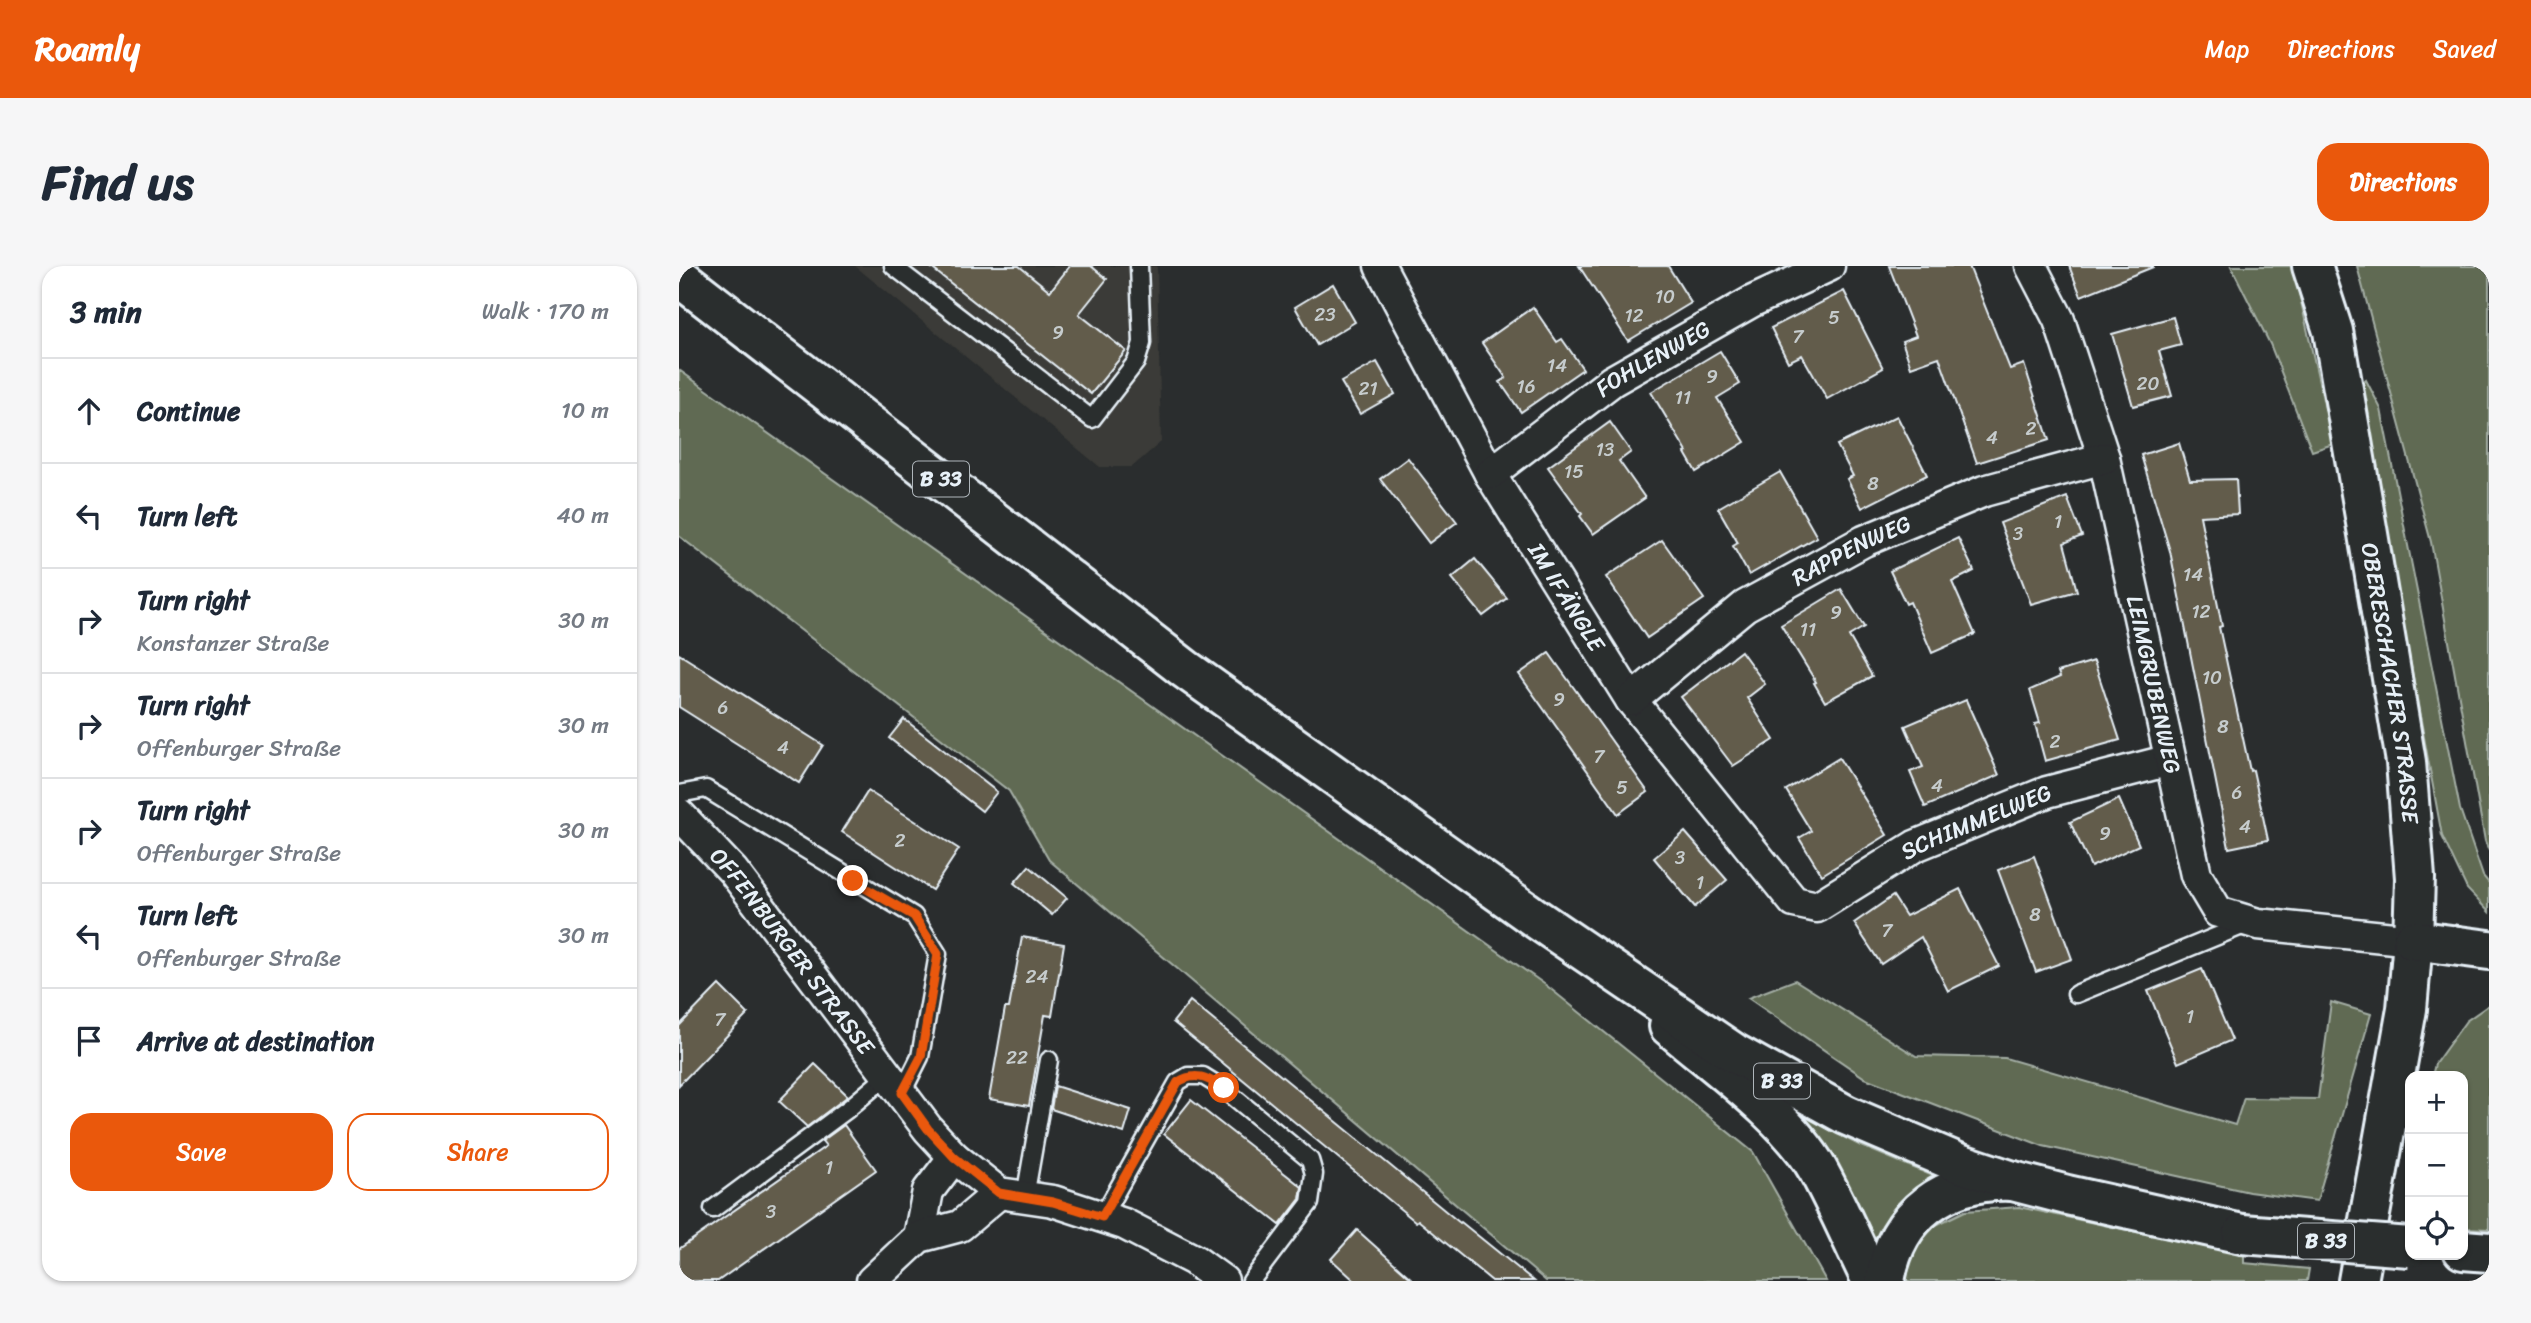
<!DOCTYPE html>
<html lang="en">
<head>
<meta charset="utf-8">
<style>
  :root { --surface:#fff; --page:#f6f6f7; --text:#1f2937; --muted:#747a83; --line:#e0e1e3; --accent:#ea580c }
  body { margin:0; font-family:Sriracha,sans-serif; background:var(--page); color:var(--text) }
  .controls { position:absolute; right:21px; bottom:21px; display:grid; overflow:hidden; border-radius:14px; box-shadow:0 2px 5px #0004 }
  .controls button { width:63px; height:63px; display:grid; place-items:center; padding:0; border:0; border-bottom:2px solid var(--line); background:var(--surface); color:var(--text); font:35px sans-serif }
  .stop { position:absolute; width:21px; height:21px; margin:-16px; border:5px solid #ea580c; border-radius:50%; background:#fff }
  .stop.end { background:#ea580c; border-color:#fff; box-shadow:0 2px 7px #0008 }
  .list { margin:0; padding:0; list-style:none }
  h2 { display:flex; justify-content:space-between; align-items:center; height:91px; margin:0; padding:0 28px; font-size:30px }
  h2 small { font-size:23px; font-weight:400; color:var(--muted) }
  .list li { display:grid; grid-template-columns:46px 1fr auto; gap:21px; align-items:center; box-sizing:border-box; height:105px; padding:0 28px; border-top:2px solid var(--line) }
  .list b { display:block; font-size:26px; white-space:nowrap }
  .list p { margin:0; font-size:23px; white-space:nowrap; color:var(--muted) }
  .list em { font-size:23px; font-style:normal; color:var(--muted) }
  .actions { display:flex; gap:14px; padding:21px 28px }
  .actions a { flex:1; padding:16px 0; border:2px solid var(--accent); border-radius:21px; text-align:center; font-size:24px; color:var(--accent) }
  .actions .main { background:var(--accent); color:#fff }
  .icon { flex:none; width:38px; height:38px; fill:none; stroke:currentColor; stroke-width:2; stroke-linecap:round; stroke-linejoin:round }
  .map { position:relative; flex:none; width:1810px; height:1015px; overflow:hidden; border-radius:21px }
  header { display:flex; align-items:center; gap:42px; box-sizing:border-box; height:98px; padding:0 35px; background:var(--accent); color:#fff }
  header strong { font-size:33px }
  nav { display:flex; gap:38px; margin-inline-start:auto; font-size:24px }
  .intro { display:flex; align-items:center; justify-content:space-between; box-sizing:border-box; height:168px; padding:0 42px }
  h1 { margin:0; font-size:49px }
  .button { padding:18px 32px; border-radius:21px; background:var(--accent); color:#fff; font-size:24px; font-weight:700 }
  main { display:flex; gap:42px; padding:0 42px }
  aside { flex:1; background:var(--surface); border-radius:21px; box-shadow:0 2px 5px #0004 }
  .map>svg:first-child { display:block }
  .built { fill:#3b3b37 }
  .green { fill:#616b52; stroke:#a4aea5; stroke-width:2 }
  .building { fill:#625b4b; stroke:#e8f1f8; stroke-width:2 }
  .lines { fill:none; stroke-linecap:round; stroke-linejoin:round }
  .service-casing { stroke:#e8f1f8; stroke-width:21 }
  .minor-casing { stroke:#e8f1f8; stroke-width:35 }
  .secondary-casing { stroke:#e8f1f8; stroke-width:44 }
  .primary-casing { stroke:#e8f1f8; stroke-width:44 }
  .service { stroke:#2a2d2e; stroke-width:16 }
  .minor { stroke:#2a2d2e; stroke-width:30 }
  .secondary { stroke:#2a2d2e; stroke-width:38 }
  .primary { stroke:#2a2d2e; stroke-width:38 }
  .primary-bridge-casing { stroke:#e8f1f8; stroke-width:44; stroke-linecap:butt }
  .primary-bridge { stroke:#2a2d2e; stroke-width:38 }
  .route { stroke:#ea580c; stroke-width:9 }
  .labels { text-anchor:middle; stroke-width:5; stroke-linejoin:round; paint-order:stroke }
  .number-label { font-size:19px; fill:#c6cccd }
  .shield { fill:#2a2d2e; stroke:#afb6bb; stroke-width:2 }
  .shield-label { font-size:21px; font-weight:bold; fill:#e8f1f8 }
  .street-label { font-size:23px; fill:#e8f1f8; stroke:#2a2d2e }
</style>
</head>
<body>
<header>
<strong>Roamly</strong>
<nav><a>Map</a><a>Directions</a><a>Saved</a></nav>
</header>
<div class="intro"><h1>Find us</h1><a class="button">Directions</a></div>
<main>
<aside>
<h2>3 min<small>Walk · 170 m</small></h2>
<ul class="list">
<li><svg class="icon" aria-label="ahead" viewBox="0 0 24 24"><path d="M12 20V5M6 11l6-6 6 6"/></svg><div><b>Continue</b></div><em>10 m</em></li>
<li><svg class="icon" aria-label="left" viewBox="0 0 24 24"><path d="M17 20v-9H6M10 6l-5 5 5 5"/></svg><div><b>Turn left</b></div><em>40 m</em></li>
<li><svg class="icon" aria-label="right" viewBox="0 0 24 24"><path d="M7 20v-9h11M14 6l5 5-5 5"/></svg><div><b>Turn right</b><p>Konstanzer Straße</p></div><em>30 m</em></li>
<li><svg class="icon" aria-label="right" viewBox="0 0 24 24"><path d="M7 20v-9h11M14 6l5 5-5 5"/></svg><div><b>Turn right</b><p>Offenburger Straße</p></div><em>30 m</em></li>
<li><svg class="icon" aria-label="right" viewBox="0 0 24 24"><path d="M7 20v-9h11M14 6l5 5-5 5"/></svg><div><b>Turn right</b><p>Offenburger Straße</p></div><em>30 m</em></li>
<li><svg class="icon" aria-label="left" viewBox="0 0 24 24"><path d="M17 20v-9H6M10 6l-5 5 5 5"/></svg><div><b>Turn left</b><p>Offenburger Straße</p></div><em>30 m</em></li>
<li><svg class="icon" aria-label="arrive" viewBox="0 0 24 24"><path d="M6 21V4h12l-3 4 3 4H6"/></svg><div><b>Arrive at destination</b></div></li>
</ul>
<div class="actions"><a class="main">Save</a><a>Share</a></div>
</aside>
<div class="map">
<svg width="1810" height="1015" viewBox="0 0 1810 1015">
  <rect width="100%" height="100%" fill="#2a2d2e"/>
  <filter id="ink" filterUnits="userSpaceOnUse"><feTurbulence type="fractalNoise" baseFrequency=".0143" numOctaves="2"/><feDisplacementMap in="SourceGraphic" scale="14" xChannelSelector="R" yChannelSelector="G"/><feConvolveMatrix kernelMatrix="1 2 1 2 8 2 1 2 1" color-interpolation-filters="sRGB"/></filter>
  <g filter="url(#ink)">
    <!-- built -->
    <polygon class="built" points="176,0 478,0 482,176 453,201 421,201"/>
    <!-- green -->
    <g class="green">
      <polygon points="1552,0 1614,0 1654,178 1633,185 1591,78"/>
      <polygon points="1678,0 1810,0 1810,585 1806,575 1752,276"/>
      <polygon points="0,104 868,720 1074,886 1147,1015 867,1015 370,594 330,525 0,270"/>
      <polygon points="1687,114 1702,143 1781,543 1804,610 1810,617 1810,646 1788,623 1763,570 1681,120"/>
      <polygon points="1116,714 1237,790 1326,792 1556,859 1565,832 1639,833 1652,736 1692,748 1638,935 1570,926 1364,880 1186,812 1069,732"/>
      <polygon points="1810,739 1810,963 1784,962 1784,810 1753,810 1756,798 1787,755"/>
      <polygon points="1100,837 1178,878 1271,917 1200,991"/>
      <polygon points="1340,941 1565,989 1565,997 1630,1003 1628,1015 1227,1015 1234,983 1257,959 1286,945"/>
    </g>
    <!-- building -->
    <g class="building">
      <polygon points="250,0 340,0 371,25 391,0 412,0 428,13 400,48 447,85 412,128"/>
      <polygon points="900,0 989,0 1012,37 949,75"/>
      <polygon points="1210,0 1290,0 1331,103 1345,98 1370,174 1298,197 1260,91 1232,101 1223,75 1237,70"/>
      <polygon points="1390,0 1474,0 1474,1 1402,30"/>
      <polygon points="654,18 676,56 638,79 616,41"/>
      <polygon points="1165,25 1204,102 1148,133 1123,89 1109,96 1092,62"/>
      <polygon points="854,41 878,76 883,73 904,103 842,146 821,116 827,112 803,77"/>
      <polygon points="1494,51 1502,79 1480,85 1493,130 1454,140 1433,68"/>
      <polygon points="1041,85 1061,118 1038,132 1066,176 1017,206 1006,187 1008,186 972,126"/>
      <polygon points="698,96 716,128 681,148 662,116"/>
      <polygon points="1218,150 1248,209 1183,242 1168,213 1174,210 1158,179"/>
      <polygon points="931,156 952,186 940,195 966,232 914,268 901,250 903,248 869,201"/>
      <polygon points="1500,177 1511,214 1557,213 1559,248 1521,250 1543,360 1540,361 1571,505 1574,504 1589,574 1550,582 1491,285 1462,189"/>
      <polygon points="729,192 778,256 750,277 701,213"/>
      <polygon points="1101,206 1138,271 1070,309 1054,280 1059,277 1039,242"/>
      <polygon points="1388,231 1403,270 1385,277 1398,325 1352,338 1321,257"/>
      <polygon points="1279,272 1295,305 1273,316 1296,368 1253,387 1231,336 1227,338 1211,305"/>
      <polygon points="983,274 1025,333 968,372 927,311"/>
      <polygon points="796,293 828,332 804,350 773,312"/>
      <polygon points="1162,323 1185,361 1170,370 1193,410 1146,436 1135,417 1137,416 1102,359"/>
      <polygon points="1062,385 1086,418 1068,432 1095,474 1054,500 1002,431"/>
      <polygon points="870,387 969,526 939,548 840,408"/>
      <polygon points="0,388 144,479 120,517 0,441"/>
      <polygon points="1415,395 1441,474 1366,495 1356,458 1361,457 1351,424 1381,411 1379,406"/>
      <polygon points="1287,434 1320,509 1246,541 1231,506 1244,501 1226,460"/>
      <polygon points="225,453 318,526 303,545 210,472"/>
      <polygon points="1160,492 1208,569 1143,609 1120,572 1132,565 1107,524"/>
      <polygon points="189,525 280,583 253,624 163,566"/>
      <polygon points="1440,533 1460,579 1412,601 1391,556"/>
      <polygon points="1006,566 1048,614 1016,641 975,592"/>
      <polygon points="1355,590 1393,693 1357,706 1319,604"/>
      <polygon points="350,600 388,632 373,649 335,617"/>
      <polygon points="1281,623 1320,700 1269,725 1242,671 1202,698 1175,657 1214,630 1227,650"/>
      <polygon points="343,671 385,678 373,750 366,749 350,840 310,833 326,742 330,742"/>
      <polygon points="1523,703 1553,774 1499,797 1469,725"/>
      <polygon points="40,719 69,748 0,819 0,760"/>
      <polygon points="511,735 781,957 782,956 855,1015 813,1015 739,954 737,956 494,756"/>
      <polygon points="136,798 169,830 128,861 100,835"/>
      <polygon points="376,820 452,844 445,867 372,843"/>
      <polygon points="512,834 623,921 621,933 601,959 485,868"/>
      <polygon points="165,859 197,904 39,1015 0,1015 0,983 147,880 143,875"/>
      <polygon points="678,964 735,1015 676,1015 652,993"/>
    </g>
    <g class="lines">
      <!-- service casing -->
      <g class="service-casing">
        <g id="service">
          <polyline points="214,0 413,153 457,96 463,77 460,0"/>
          <polyline points="0,528 27,523 235,650 259,688 241,791 223,827"/>
          <polyline points="1397,728 1570,657"/>
          <polyline points="346,931 370,794"/>
          <polyline points="34,943 169,843 209,809"/>
          <polyline points="423,951 499,816 509,810 524,810 545,823 631,894 635,908 631,937 572,1015"/>
        </g>
      </g>
      <!-- minor casing -->
      <g class="minor-casing">
        <g id="minor">
          <path id="s1" d="M 701,0 L 811,208 L 952,434 L 1115,636 L 1138,641 L 1236,580 L 1368,526 L 1491,494"/>
          <path id="s2" d="M 1352,0 L 1380,54 L 1425,192 L 1517,609 L 1539,646 L 1579,658 L 1734,674"/>
          <path id="s3" d="M 811,208 L 933,115 L 1074,35 L 1150,0"/>
          <path id="s4" d="M 952,434 L 1066,340 L 1185,275 L 1305,225 L 1425,192"/>
          <path id="s5" d="M 0,548 L 54,605 L 249,863 L 275,891 L 320,927 L 374,935 L 445,958 L 515,994 L 544,1015"/>
          <polyline points="240,971 249,925 275,891"/>
          <polyline points="193,1015 240,971 281,960 320,927"/>
        </g>
      </g>
      <!-- secondary casing -->
      <g class="secondary-casing">
        <g id="secondary">
          <path id="s6" d="M 1633,0 L 1654,65 L 1689,268 L 1727,496 L 1736,612 L 1734,674 L 1728,743 L 1679,1015"/>
          <polyline points="1734,674 1810,684"/>
          <path d="M 990,760 C 1036,799 1110,852 1139,904 C 1159,940 1175,979 1193,1015"/>
          <path d="M 1206,1015 C 1217,947 1267,912 1334,915"/>
        </g>
      </g>
      <!-- primary casing -->
      <g class="primary-casing">
        <g id="primary">
          <polyline points="0,11 506,403 859,654 1055,787 1167,849 1277,896 1334,915 1388,929 1563,968"/>
          <polyline points="1784,984 1810,986"/>
        </g>
      </g>
      <!-- service -->
      <use href="#service" class="service"/>
      <!-- minor -->
      <use href="#minor" class="minor"/>
      <!-- secondary -->
      <use href="#secondary" class="secondary"/>
      <!-- primary -->
      <use href="#primary" class="primary"/>
      <!-- primary-bridge casing -->
      <g class="primary-bridge-casing">
        <polyline id="primary-bridge" points="1563,968 1731,981"/>
      </g>
      <!-- primary-bridge -->
      <use href="#primary-bridge" class="primary-bridge"/>
    </g>
  </g>
  <g class="lines" filter="url(#ink)">
    <!-- route -->
    <path class="route" d="M 174,615 L 235,650 L 259,688 L 242,791 L 223,827 L 249,863 L 275,891 L 320,927 L 374,936 L 423,951 L 499,816 C 517,805 528,812 545,822"/>
  </g>
  <g class="labels">
    <!-- number labels -->
    <g class="number-label">
      <text x="986" y="37">10</text>
      <text x="646" y="55">23</text>
      <text x="955" y="56">12</text>
      <text x="1155" y="58">5</text>
      <text x="379" y="73">9</text>
      <text x="1119" y="77">7</text>
      <text x="878" y="106">14</text>
      <text x="1033" y="117">9</text>
      <text x="1469" y="124">20</text>
      <text x="847" y="127">16</text>
      <text x="689" y="129">21</text>
      <text x="1004" y="138">11</text>
      <text x="1352" y="169">2</text>
      <text x="1313" y="178">4</text>
      <text x="926" y="190">13</text>
      <text x="895" y="212">15</text>
      <text x="1194" y="224">8</text>
      <text x="1379" y="262">1</text>
      <text x="1339" y="274">3</text>
      <text x="1514" y="315">14</text>
      <text x="1522" y="352">12</text>
      <text x="1157" y="353">9</text>
      <text x="1129" y="370">11</text>
      <text x="1533" y="418">10</text>
      <text x="880" y="440">9</text>
      <text x="44" y="448">6</text>
      <text x="1544" y="467">8</text>
      <text x="1376" y="482">2</text>
      <text x="104" y="488">4</text>
      <text x="920" y="497">7</text>
      <text x="1258" y="526">4</text>
      <text x="943" y="528">5</text>
      <text x="1558" y="533">6</text>
      <text x="1566" y="567">4</text>
      <text x="1426" y="574">9</text>
      <text x="221" y="581">2</text>
      <text x="1001" y="598">3</text>
      <text x="1021" y="623">1</text>
      <text x="1356" y="655">8</text>
      <text x="1208" y="671">7</text>
      <text x="358" y="717">24</text>
      <text x="1511" y="757">1</text>
      <text x="41" y="760">7</text>
      <text x="338" y="798">22</text>
      <text x="150" y="908">1</text>
      <text x="92" y="952">3</text>
    </g>
    <!-- shield labels -->
    <g class="shield">
      <rect x="234" y="195.5" width="56" height="35" rx="5"/>
      <rect x="1075" y="797.5" width="56" height="35" rx="5"/>
      <rect x="1619" y="957.5" width="56" height="35" rx="5"/>
    </g>
    <g class="shield-label">
      <text x="262" y="220">B 33</text>
      <text x="1103" y="822">B 33</text>
      <text x="1647" y="982">B 33</text>
    </g>
    <!-- street labels -->
    <g class="street-label">
      <text dy="8" stroke="none"><textPath href="#s3" startOffset="200">FOHLENWEG</textPath></text>
      <text dy="8" stroke="none"><textPath href="#s4" startOffset="268">RAPPENWEG</textPath></text>
      <text dy="8" stroke="none"><textPath href="#s1" startOffset="380">IM IFÄNGLE</textPath></text>
      <text dy="8" stroke="none"><textPath href="#s2" startOffset="438">LEIMGRUBENWEG</textPath></text>
      <text dy="8" stroke="none"><textPath href="#s6" startOffset="425">OBERESCHACHER STRASSE</textPath></text>
      <text dy="8" stroke="none"><textPath href="#s1" startOffset="966">SCHIMMELWEG</textPath></text>
      <text dy="8" stroke="none"><textPath href="#s5" startOffset="178">OFFENBURGER STRASSE</textPath></text>
    </g>
  </g>
</svg>
<div class="controls">
<button>+</button>
<button>−</button>
<button><svg class="icon" aria-label="locate" viewBox="0 0 24 24"><circle cx="12" cy="12" r="6"/><path d="M12 2v4M12 18v4M2 12h4M18 12h4"/></svg></button>
</div>
<div class="stop" style="left:545px;top:822px"></div>
<div class="stop end" style="left:174px;top:615px"></div>
</div>
</main>
</body>
</html>
